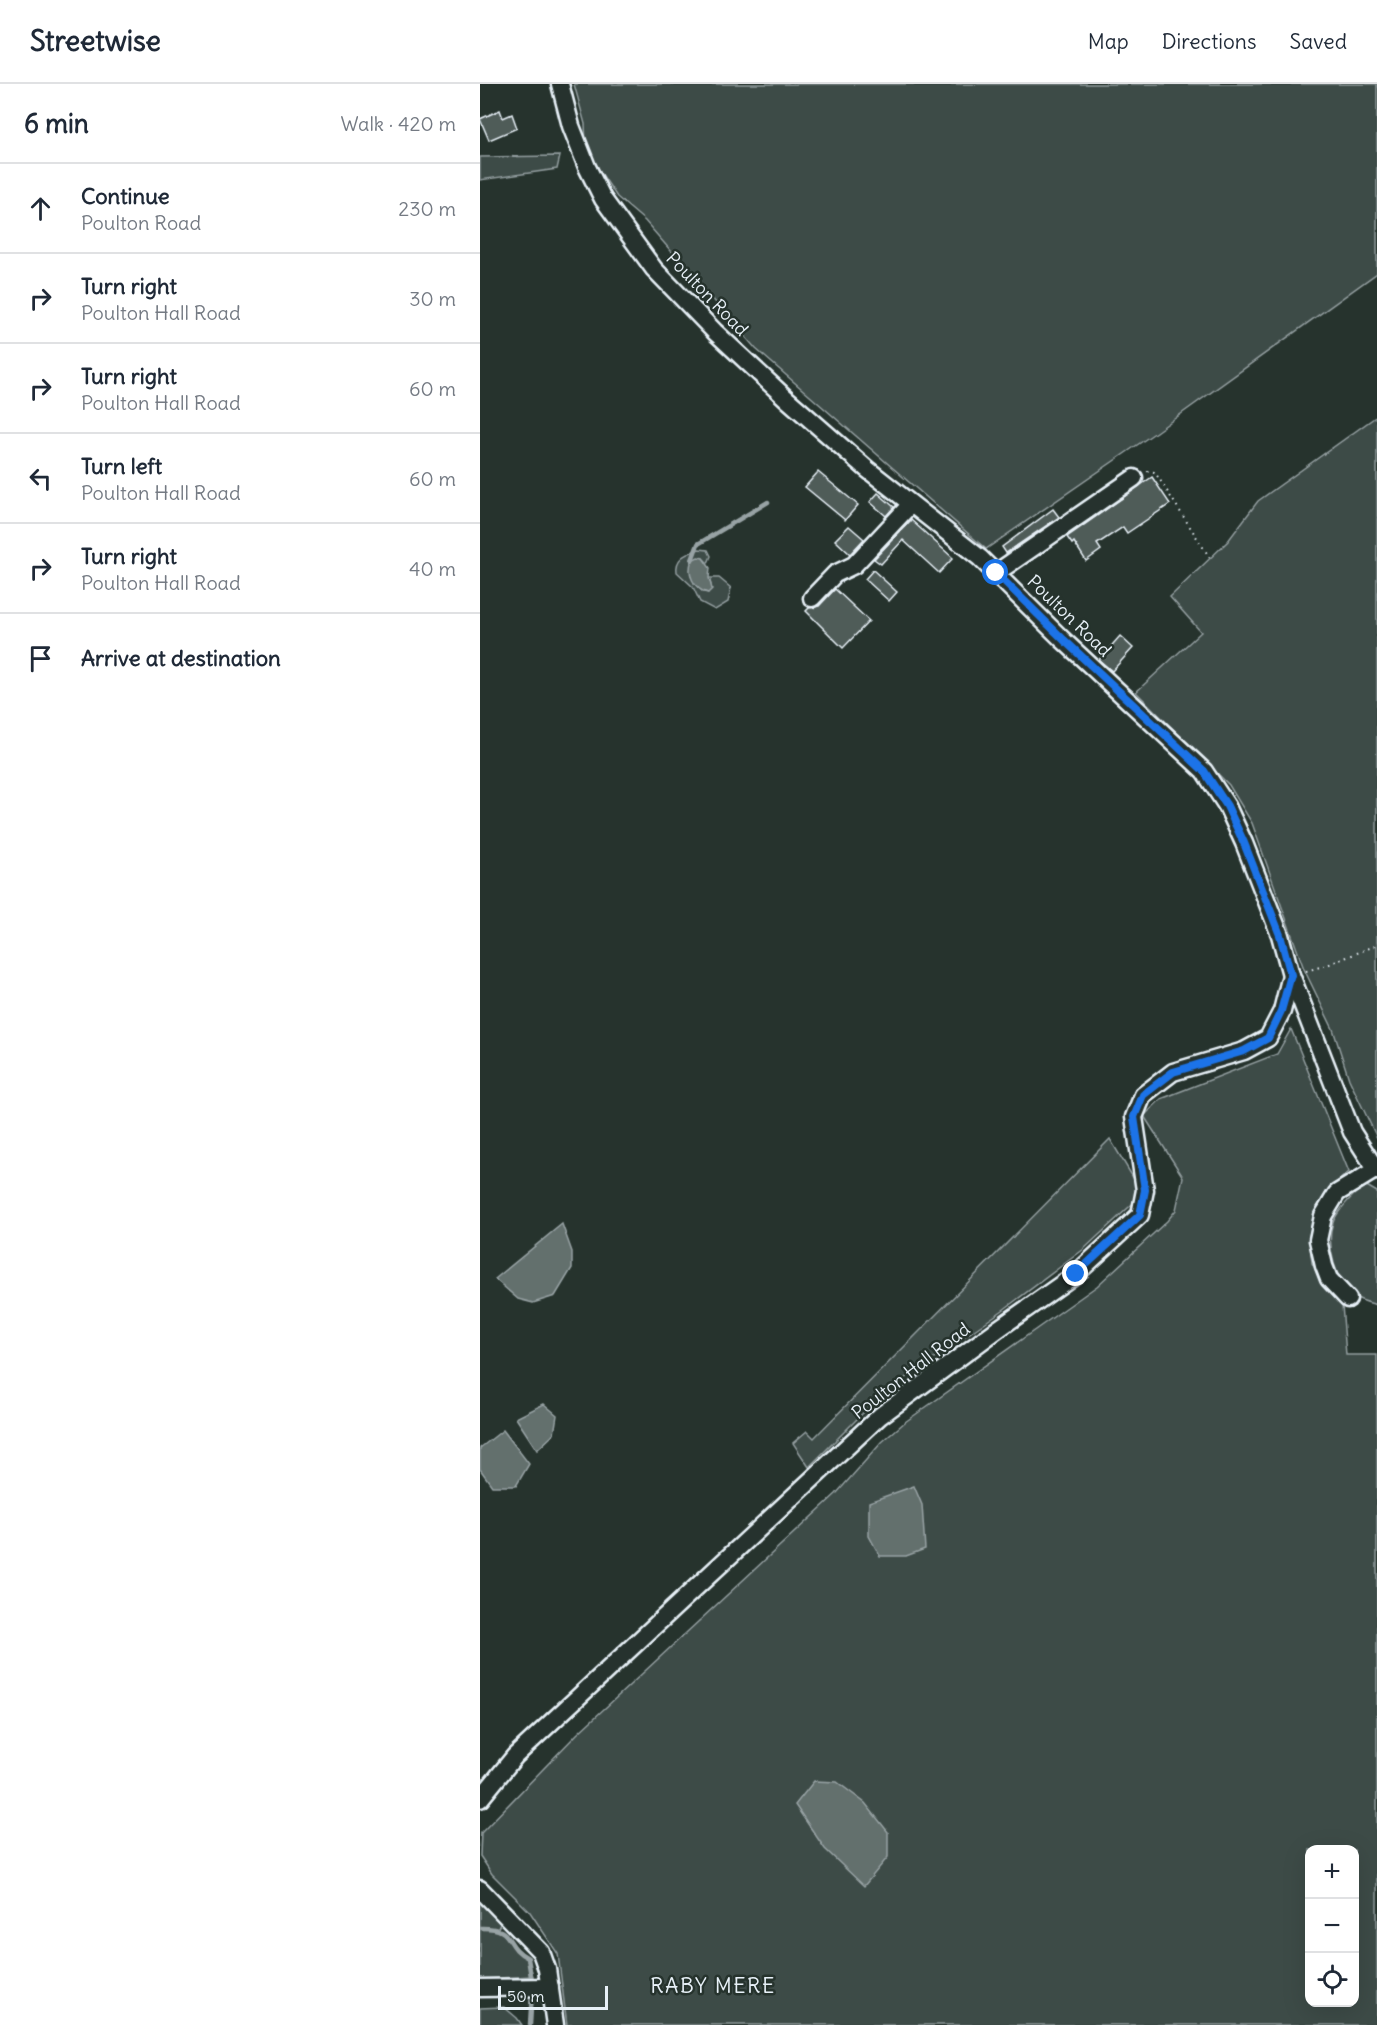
<!DOCTYPE html>
<html lang="en">
<head>
<meta charset="utf-8">
<style>
  :root { --surface:#fff; --page:#f6f6f7; --text:#1f2937; --muted:#747a83; --line:#e0e1e3 }
  body { margin:0; font-family:Delius,sans-serif; background:var(--page); color:var(--text) }
  .controls { position:absolute; right:18px; bottom:18px; display:grid; overflow:hidden; border-radius:12px; box-shadow:0 6px 24px #0002 }
  .controls button { width:54px; height:54px; display:grid; place-items:center; padding:0; border:0; border-bottom:2px solid var(--line); background:var(--surface); color:var(--text); font:30px sans-serif }
  .scale { position:absolute; left:18px; bottom:15px; width:110px; box-sizing:border-box; padding-left:6px; border:3px solid #e8f1f8; border-top:0; font-size:16px; line-height:21px; white-space:nowrap; color:#e8f1f8; -webkit-text-stroke:4px #26332d; paint-order:stroke }
  .stop { position:absolute; width:18px; height:18px; margin:-14px; border:4px solid #1a73e8; border-radius:50%; background:#fff }
  .stop.end { background:#1a73e8; border-color:#fff; box-shadow:0 2px 6px #0008 }
  .list { margin:0; padding:0; list-style:none }
  h2 { display:flex; justify-content:space-between; align-items:center; height:78px; margin:0; padding:0 24px; font-size:26px }
  h2 small { font-size:20px; font-weight:400; color:var(--muted) }
  .list li { display:grid; grid-template-columns:39px 1fr auto; gap:18px; align-items:center; box-sizing:border-box; height:90px; padding:0 24px; border-top:2px solid var(--line) }
  .list b { display:block; font-size:22px; white-space:nowrap }
  .list p { margin:0; font-size:20px; white-space:nowrap; color:var(--muted) }
  .list em { font-size:20px; font-style:normal; color:var(--muted) }
  .icon { flex:none; width:33px; height:33px; fill:none; stroke:currentColor; stroke-width:2; stroke-linecap:round; stroke-linejoin:round }
  .map { position:relative; flex:none; width:897px; height:1941px; overflow:hidden }
  header { display:flex; align-items:center; gap:36px; box-sizing:border-box; height:84px; padding:0 30px; background:var(--surface); border-bottom:2px solid var(--line) }
  header strong { font-size:28px }
  nav { display:flex; gap:33px; margin-inline-start:auto; font-size:21px }
  main { display:flex }
  aside { flex:1; background:var(--surface) }
  .map>svg:first-child { display:block }
  .green { fill:#3e4b47; stroke:#939ea0; stroke-width:1.5; fill-rule:evenodd }
  .water { fill:#636f6d; stroke:#98a3a5; stroke-width:1.5 }
  .lines { fill:none; stroke-linecap:round; stroke-linejoin:round }
  .stream { stroke:#98a3a5; stroke-width:4.5 }
  .building { fill:#505c59; stroke:#e8f1f8; stroke-width:1.5 }
  .minor-casing { stroke:#e8f1f8; stroke-width:21 }
  .path { stroke:#e8f1f8; stroke-width:2; stroke-dasharray:1.5 4.5; stroke-linecap:butt }
  .minor { stroke:#26332d; stroke-width:16 }
  .route { stroke:#1a73e8; stroke-width:8 }
  .labels { text-anchor:middle; stroke-width:5; stroke-linejoin:round; paint-order:stroke }
  .street-label { font-size:18px; fill:#e8f1f8; stroke:#26332d }
  .quarter-label { font-size:21px; letter-spacing:1.5px; fill:#e8f1f8; stroke:#26332d }
</style>
</head>
<body>
<header>
<strong>Streetwise</strong>
<nav><a>Map</a><a>Directions</a><a>Saved</a></nav>
</header>
<main>
<aside>
<h2>6 min<small>Walk · 420 m</small></h2>
<ul class="list">
<li><svg class="icon" aria-label="ahead" viewBox="0 0 24 24"><path d="M12 20V5M6 11l6-6 6 6"/></svg><div><b>Continue</b><p>Poulton Road</p></div><em>230 m</em></li>
<li><svg class="icon" aria-label="right" viewBox="0 0 24 24"><path d="M7 20v-9h11M14 6l5 5-5 5"/></svg><div><b>Turn right</b><p>Poulton Hall Road</p></div><em>30 m</em></li>
<li><svg class="icon" aria-label="right" viewBox="0 0 24 24"><path d="M7 20v-9h11M14 6l5 5-5 5"/></svg><div><b>Turn right</b><p>Poulton Hall Road</p></div><em>60 m</em></li>
<li><svg class="icon" aria-label="left" viewBox="0 0 24 24"><path d="M17 20v-9H6M10 6l-5 5 5 5"/></svg><div><b>Turn left</b><p>Poulton Hall Road</p></div><em>60 m</em></li>
<li><svg class="icon" aria-label="right" viewBox="0 0 24 24"><path d="M7 20v-9h11M14 6l5 5-5 5"/></svg><div><b>Turn right</b><p>Poulton Hall Road</p></div><em>40 m</em></li>
<li><svg class="icon" aria-label="arrive" viewBox="0 0 24 24"><path d="M6 21V4h12l-3 4 3 4H6"/></svg><div><b>Arrive at destination</b></div></li>
</ul>
</aside>
<div class="map">
<svg width="897" height="1941" viewBox="0 0 897 1941">
  <rect width="100%" height="100%" fill="#26332d"/>
  <filter id="ink" filterUnits="userSpaceOnUse"><feTurbulence type="fractalNoise" baseFrequency=".0167" numOctaves="2"/><feDisplacementMap in="SourceGraphic" scale="12" xChannelSelector="R" yChannelSelector="G"/><feConvolveMatrix kernelMatrix="1 2 1 2 8 2 1 2 1" color-interpolation-filters="sRGB"/></filter>
  <g filter="url(#ink)">
    <!-- green -->
    <g class="green">
      <polygon points="94,0 897,0 897,189 676,348 506,465 276,265 165,137 137,113 115,80 106,60 105,40"/>
      <polygon points="80,72 77,85 0,96 0,73"/>
      <polygon points="897,332 897,1054 869,995 853,945 824,885 772,739 749,701 656,608 721,548 690,513 748,457 778,417"/>
      <path d="M 219,465 L 228,466 L 231,472 L 228,479 L 223,474 L 214,499 L 223,508 L 228,509 L 231,501 L 229,494 L 239,494 L 251,504 L 248,518 L 235,526 L 220,518 L 213,503 L 197,488 C 195,473 207,470 219,465 Z"/>
      <path d="M 811,945 L 869,1088 L 848,1105 L 835,1127 L 829,1152 L 832,1179 L 843,1202 L 862,1221 L 866,1271 L 897,1271 L 897,1941 L 87,1941 L 78,1870 L 50,1828 L 12,1790 L 0,1772 L 1,1749 L 97,1650 L 356,1410 L 402,1358 L 425,1338 L 617,1202 L 687,1137 L 696,1126 L 703,1093 L 664,1032 L 681,1015 L 797,970 ZM 830,1766 L 874,1766 L 874,1918 L 830,1918 Z"/>
      <polygon points="630,1055 663,1110 604,1165 523,1226 401,1311 329,1383 313,1359 327,1347 334,1354"/>
      <path d="M 885,1101 L 897,1108 L 897,1221 C 891,1219 885,1218 879,1215 C 856,1203 844,1159 854,1136 C 861,1122 873,1111 885,1101 Z"/>
      <path d="M 0,1817 L 21,1838 L 18,1844 C 32,1854 32,1866 48,1874 L 53,1892 L 0,1895 Z"/>
      <polygon points="24,1923 37,1934 42,1941 0,1941 0,1924"/>
    </g>
    <!-- water -->
    <g class="water">
      <path d="M 218,473 L 223,474 L 230,484 L 229,494 L 232,505 L 228,509 C 214,505 206,490 212,476 Z"/>
      <polygon points="82,1140 92,1168 92,1184 75,1212 53,1219 38,1215 15,1195"/>
      <polygon points="64,1320 77,1331 74,1350 57,1366 36,1334"/>
      <polygon points="23,1346 49,1380 36,1402 12,1402 0,1385 0,1364"/>
      <polygon points="434,1402 442,1421 445,1465 426,1472 400,1472 389,1452 389,1418"/>
      <polygon points="334,1697 357,1698 385,1719 408,1748 408,1773 384,1802 345,1765 315,1721"/>
    </g>
    <g class="lines">
      <!-- stream -->
      <g class="stream">
        <polyline points="212,476 218,460 288,418"/>
        <path d="M 0,1844 C 37,1843 22,1861 48,1874 L 52,1899"/>
        <polyline points="50,1941 52,1907"/>
      </g>
    </g>
    <!-- building -->
    <g class="building">
      <polygon points="20,26 23,34 32,30 37,44 9,56 0,35"/>
      <polygon points="338,388 378,421 365,436 325,403"/>
      <polygon points="672,393 690,420 647,449 643,443 617,460 621,466 606,477 594,458 592,460 587,453"/>
      <polygon points="398,409 414,423 406,432 390,418"/>
      <polygon points="573,425 579,433 526,469 522,463"/>
      <polygon points="431,436 473,474 459,489 423,456 401,480 394,475"/>
      <polygon points="369,442 384,455 370,470 355,456"/>
      <polygon points="393,486 417,508 409,517 385,495"/>
      <polygon points="355,505 389,537 363,564 326,527 329,524 339,522"/>
      <polygon points="640,552 653,564 632,587 619,576"/>
    </g>
    <g class="lines">
      <!-- minor casing -->
      <g class="minor-casing">
        <g id="minor">
          <polyline points="80,0 91,42 107,83 123,115 174,185 235,248 308,316 387,385 500,474 583,556 724,687 747,722 764,759 800,851 811,891 872,1048 897,1087"/>
          <polyline points="516,489 654,394"/>
          <polyline points="332,514 355,490 374,481 431,420"/>
          <polyline points="868,1215 849,1195 844,1182 838,1156 843,1132 857,1109 895,1086"/>
          <polyline points="0,1715 35,1672 400,1332 518,1245 596,1190 660,1131 665,1106 654,1033 663,1011 693,988 764,967 788,954 802,927 811,891"/>
          <polyline points="0,1805 61,1868 67,1885 75,1941"/>
          <polyline points="0,1904 70,1903"/>
        </g>
      </g>
      <!-- path -->
      <g class="path">
        <polyline points="667,387 674,388 678,393 730,474"/>
        <polyline points="826,887 847,881 897,861"/>
      </g>
      <!-- minor -->
      <use href="#minor" class="minor"/>
    </g>
  </g>
  <g class="lines" filter="url(#ink)">
    <!-- route -->
    <polyline class="route" points="516,489 584,556 724,687 747,722 764,759 800,851 811,891 801,927 788,954 764,967 693,988 663,1011 654,1033 665,1106 660,1131 596,1190"/>
  </g>
  <g class="labels">
    <!-- street labels -->
    <g class="street-label">
      <text transform="translate(227 210) rotate(46)" y="6">Poulton Road</text>
      <text transform="translate(589 532) rotate(44)" y="6">Poulton Road</text>
      <text transform="translate(431 1287) rotate(-38)" y="6">Poulton Hall Road</text>
    </g>
    <!-- quarter labels -->
    <g class="quarter-label">
      <text x="233" y="1909">RABY MERE</text>
    </g>
  </g>
</svg>
<div class="controls">
<button>+</button>
<button>−</button>
<button><svg class="icon" aria-label="locate" viewBox="0 0 24 24"><circle cx="12" cy="12" r="6"/><path d="M12 2v4M12 18v4M2 12h4M18 12h4"/></svg></button>
</div>
<div class="scale">50 m</div>
<div class="stop" style="left:516px;top:489px"></div>
<div class="stop end" style="left:596px;top:1190px"></div>
</div>
</main>
</body>
</html>
